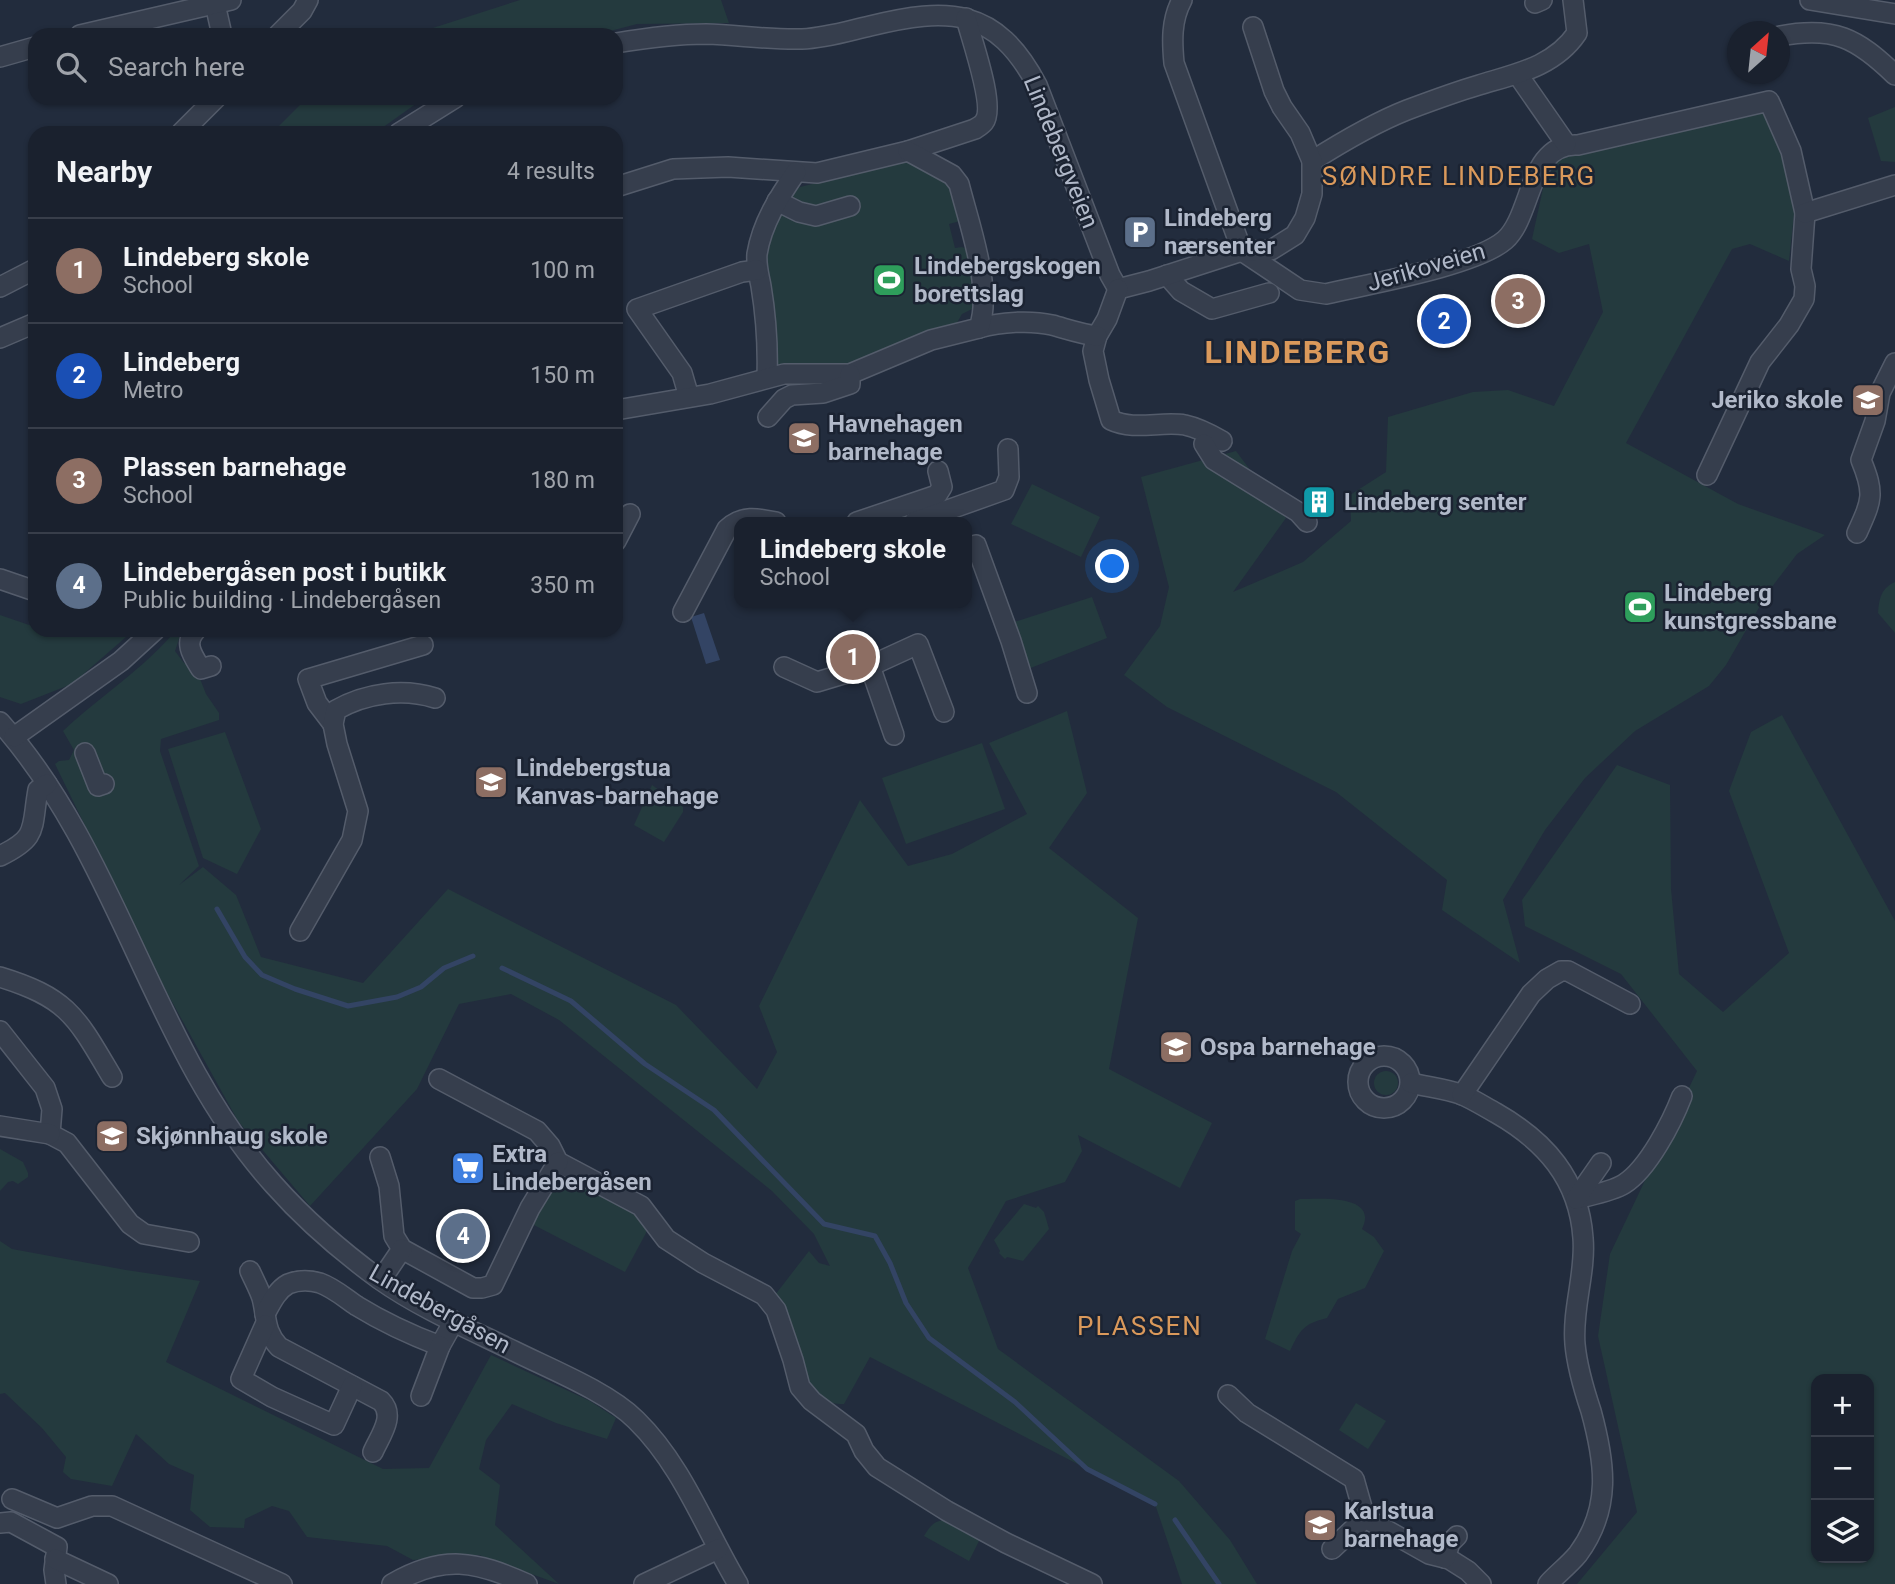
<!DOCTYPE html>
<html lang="en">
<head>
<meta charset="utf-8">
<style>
  :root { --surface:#1a212e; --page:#272e3a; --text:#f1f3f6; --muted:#9fa3aa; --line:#383e4a; --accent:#82abfd }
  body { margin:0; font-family:Roboto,sans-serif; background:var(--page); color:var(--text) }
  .controls { position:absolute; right:21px; bottom:21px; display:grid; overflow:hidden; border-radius:14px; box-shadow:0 2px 5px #0004 }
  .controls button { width:63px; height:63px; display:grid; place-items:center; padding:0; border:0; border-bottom:2px solid var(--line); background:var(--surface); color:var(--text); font:35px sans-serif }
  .compass { position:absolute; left:1727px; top:21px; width:63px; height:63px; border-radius:50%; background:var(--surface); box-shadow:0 2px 5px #0004; rotate:27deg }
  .you { position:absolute; left:1113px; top:567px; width:24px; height:24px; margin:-18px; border:5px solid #fff; border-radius:50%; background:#1a73e8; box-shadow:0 0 0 10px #1a73e833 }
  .badge { display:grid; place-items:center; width:46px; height:46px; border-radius:50%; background:var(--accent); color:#fff; font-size:23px; font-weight:700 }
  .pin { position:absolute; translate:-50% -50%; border:4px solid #fff; box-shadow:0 2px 7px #0006 }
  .popup { position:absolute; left:734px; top:517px; width:238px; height:91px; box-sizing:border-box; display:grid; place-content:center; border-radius:14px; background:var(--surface); filter:drop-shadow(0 2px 5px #0005); font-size:23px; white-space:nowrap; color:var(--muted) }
  .popup b { font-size:26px; color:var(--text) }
  .popup::after { content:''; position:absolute; left:50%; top:100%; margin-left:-14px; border:14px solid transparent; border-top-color:var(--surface) }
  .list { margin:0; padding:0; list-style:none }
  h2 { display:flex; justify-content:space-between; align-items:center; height:91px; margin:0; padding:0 28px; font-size:30px }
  h2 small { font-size:23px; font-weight:400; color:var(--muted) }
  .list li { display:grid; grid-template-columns:46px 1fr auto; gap:21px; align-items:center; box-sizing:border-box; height:105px; padding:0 28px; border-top:2px solid var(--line) }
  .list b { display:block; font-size:26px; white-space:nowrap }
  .list p { margin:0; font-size:23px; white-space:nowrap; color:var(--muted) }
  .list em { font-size:23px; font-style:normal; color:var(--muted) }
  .icon { flex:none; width:38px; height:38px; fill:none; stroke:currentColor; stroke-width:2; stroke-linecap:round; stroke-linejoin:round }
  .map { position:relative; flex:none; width:1895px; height:1584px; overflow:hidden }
  .search { position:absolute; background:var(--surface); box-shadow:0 2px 5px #0004; left:28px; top:28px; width:595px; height:77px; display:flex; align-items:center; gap:18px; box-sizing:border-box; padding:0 24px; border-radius:21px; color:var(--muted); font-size:26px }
  .panel { position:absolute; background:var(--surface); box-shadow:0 2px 5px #0004; left:28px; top:126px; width:595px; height:511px; border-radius:21px }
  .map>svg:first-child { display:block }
  .green { fill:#243a3e; fill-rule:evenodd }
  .water { fill:#334464 }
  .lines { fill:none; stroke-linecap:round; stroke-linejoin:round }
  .stream { stroke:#334464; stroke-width:5 }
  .minor-casing { stroke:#545c6b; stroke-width:22 }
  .minor { stroke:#363e4d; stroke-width:19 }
  .labels { text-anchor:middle; stroke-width:5; stroke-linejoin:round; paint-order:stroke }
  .street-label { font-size:24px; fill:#b1b9c9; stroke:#1b2332 }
  .poi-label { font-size:24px; font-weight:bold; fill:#b1b9c9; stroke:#1b2332; text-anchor:start }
  .neighbourhood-label { font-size:26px; letter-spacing:2px; fill:#da995b; stroke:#1b2332 }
  .district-label { font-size:32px; font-weight:bold; letter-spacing:2px; fill:#da995b; stroke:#1b2332 }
</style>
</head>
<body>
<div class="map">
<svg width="1895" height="1584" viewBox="0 0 1895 1584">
  <rect width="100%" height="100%" fill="#222c3d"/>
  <!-- green -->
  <g class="green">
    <polygon points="520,0 721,0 729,23 637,24 595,35 411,35"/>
    <polygon points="307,98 424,98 375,133 272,133"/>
    <polygon points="1895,107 1895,162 1881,161 1868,118"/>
    <polygon points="1763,110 1785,154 1795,205 1789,261 1750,244 1732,249 1626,443 1738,504 1825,535 1797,554 1768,592 1726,665 1709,686 1635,731 1585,778 1545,830 1503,900 1520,963 1442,910 1447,880 1336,792 1167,707 1124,675 1160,626 1169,587 1141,477 1236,451 1286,518 1233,592 1303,562 1351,521 1350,495 1386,472 1388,417 1473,392 1508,390 1554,406 1603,312 1589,244 1559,253 1532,239 1547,170 1565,153"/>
    <polygon points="901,158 953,185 959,199 953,200 956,212 964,220 949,224 955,248 962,247 971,251 978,306 962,314 954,328 851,369 774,370 761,257 792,189 816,183 823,177"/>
    <polygon points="1032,484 1100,517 1081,557 1011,524"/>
    <path d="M 1895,582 L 1895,633 L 1878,613 C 1879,599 1881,588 1895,582 Z"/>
    <polygon points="1092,597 1107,638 1028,669 1011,623"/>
    <polygon points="0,615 35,627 35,630 134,630 72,684 21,704 0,697"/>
    <path d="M 176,630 L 182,630 L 175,651 L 184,663 L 195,666 L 206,694 L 219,713 L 219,720 L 161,739 L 160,751 L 199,866 L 179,885 L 203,867 L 236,895 L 261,957 L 363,983 L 448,889 L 676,1005 L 757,1089 L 777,1052 L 759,1006 L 860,800 L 908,866 L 952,854 L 1027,814 L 989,743 L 1067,711 L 1087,793 L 1049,848 L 1138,918 L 1109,1069 L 1212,1123 L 1180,1188 L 1078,1135 L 1082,1151 L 1065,1182 L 1006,1201 L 968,1268 L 998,1349 L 1179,1481 L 1230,1540 L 1257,1584 L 1182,1584 L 1155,1504 L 870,1357 L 844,1404 C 835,1404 825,1403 818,1397 C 801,1385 783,1317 775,1295 L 809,1251 L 819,1263 L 830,1266 L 814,1234 L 772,1191 L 559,1020 L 511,994 L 459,1004 L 417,1089 L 310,1206 L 238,1121 L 161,982 L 55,764 L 59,761 L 69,760 L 74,750 L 63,731 C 100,696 144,669 176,630 Z"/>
    <path d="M 1782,715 L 1895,921 L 1895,1584 L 1577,1584 L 1637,1512 L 1598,1336 L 1610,1254 L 1697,1071 L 1621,974 L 1525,926 L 1522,900 L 1617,765 L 1670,785 L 1671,889 L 1679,974 L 1723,1012 L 1789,953 L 1729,791 L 1751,732 ZM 1816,1379 L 1869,1379 L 1869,1558 L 1816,1558 Z"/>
    <polygon points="225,732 261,829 237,874 203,858 168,749"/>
    <polygon points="982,743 1005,809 906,844 882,778"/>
    <polygon points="652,785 683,807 683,812 664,842 634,825"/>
    <circle cx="1386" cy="1083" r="12"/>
    <polygon points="0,1149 23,1162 28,1173 28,1177 18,1184 13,1181 8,1182 0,1191"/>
    <polygon points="565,1176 641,1214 646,1226 646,1233 625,1272 530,1223 556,1179"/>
    <path d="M 1300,1199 C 1320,1199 1379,1194 1362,1229 L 1374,1237 L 1384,1251 L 1365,1288 L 1338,1299 L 1327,1318 C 1303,1324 1300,1330 1290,1351 L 1265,1339 L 1292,1251 L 1301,1234 L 1295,1230 L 1295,1201 Z"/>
    <polygon points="1024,1204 1036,1208 1038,1206 1044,1212 1049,1229 1023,1261 1007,1257 1005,1259 999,1253 1000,1251 994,1240"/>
    <polygon points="0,1241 12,1249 126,1270 200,1281 166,1362 383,1469 429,1468 491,1355 590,1401 616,1418 607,1439 556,1423 512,1404 486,1440 479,1469 500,1485 495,1525 559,1584 479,1555 413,1560 387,1546 307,1537 289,1511 272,1506 245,1519 244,1528 210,1527 190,1510 194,1475 169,1464 136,1434 112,1486 71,1479 63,1472 66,1457 42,1428 5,1393 0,1394"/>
    <polygon points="1356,1403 1386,1421 1368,1449 1339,1430"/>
    <path d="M 943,1520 L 948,1521 L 981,1537 L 969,1561 L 924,1536 C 929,1528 932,1522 943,1520 Z"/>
  </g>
  <!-- water -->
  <polygon class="water" points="704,613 720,660 706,664 691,617"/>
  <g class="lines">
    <!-- stream -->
    <g class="stream">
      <polyline points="217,909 245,957 262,975 295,989 348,1006 397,997 421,987 444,968 473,956"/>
      <polyline points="502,968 571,1001 645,1064 714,1110 824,1224 875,1236 890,1263 906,1303 929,1338 1015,1402 1087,1469 1155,1504"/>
      <polyline points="1175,1520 1219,1584"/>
    </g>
    <!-- minor casing -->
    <g class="minor-casing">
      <g id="minor">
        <path d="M 1182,0 C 1171,20 1172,42 1174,63 L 1242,251 L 1300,290 L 1326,294 C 1368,284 1475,266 1505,240 C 1533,215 1528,142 1578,145 L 1769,101 L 1791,151 L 1805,213 L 1801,269 L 1805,286 L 1804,299 L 1789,325 L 1760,362 L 1707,475"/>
        <polyline points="1810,0 1895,14"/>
        <polyline points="1535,3 1542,0"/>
        <polyline points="215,4 222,35"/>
        <polyline points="80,35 231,0"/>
        <polyline points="278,35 302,11 308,0"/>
        <path d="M 1780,36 C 1834,26 1857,38 1895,75"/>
        <path d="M 616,43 C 646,38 676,34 706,34 C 738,35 770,40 802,39 C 826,38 848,31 870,26 C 948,7 996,7 1037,85 L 1110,275 L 1118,289"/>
        <polyline points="0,57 35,47"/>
        <polyline points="1518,75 1566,144"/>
        <polyline points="181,133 216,98"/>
        <polyline points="399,133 455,98"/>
        <path d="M 1312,161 C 1342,142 1374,123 1407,110 C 1431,101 1455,92 1479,85 C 1515,74 1554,67 1577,33 L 1573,0"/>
        <path d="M 616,187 L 673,169 L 728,167 L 817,173 L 908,151 L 975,129 C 978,127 982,125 984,122 C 996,107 971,38 966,18"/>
        <polyline points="777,201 799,212 816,216 850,206"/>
        <polyline points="1805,213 1895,185"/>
        <polyline points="1167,275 1181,291 1212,309 1269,293"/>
        <polyline points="0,287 35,269"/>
        <polyline points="1118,289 1149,281 1242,251 1271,250 1295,235 1305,218 1312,194 1312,161 1300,133 1282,107 1274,91 1253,27"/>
        <path d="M 1118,289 L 1107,319 L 1097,336 L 1093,351 L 1099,380 L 1111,420 C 1134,431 1161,421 1185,425 C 1199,428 1210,434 1222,441"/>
        <path d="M 979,328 C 1001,322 1030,320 1052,325 C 1067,329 1081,334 1097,336"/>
        <polyline points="0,338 35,323"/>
        <path d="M 767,378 C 768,348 766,316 761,286 C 759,275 756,266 757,254 C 762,223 779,197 796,172"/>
        <polyline points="689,397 682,373 637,309 742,272 757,270"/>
        <path d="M 616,410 L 710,394 L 784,374 L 850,374 L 931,340 L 979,328 C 993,289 969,224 959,184 L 952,175 L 908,151"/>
        <polyline points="768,417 784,399 792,395 823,393 850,384 850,374"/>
        <polyline points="1204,444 1214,460 1298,512 1307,522"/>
        <polyline points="857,522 937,495 942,487 938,471"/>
        <polyline points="914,522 1004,490 1009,477 1008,449"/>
        <path d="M 1857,533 C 1872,500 1875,494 1861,460 L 1875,421 L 1880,393 L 1895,363"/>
        <polyline points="616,541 630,514"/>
        <polyline points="976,545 1011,641 1027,693"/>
        <polyline points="0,579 35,591"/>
        <path d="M 683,612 L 727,529 C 742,515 757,518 776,522"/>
        <path d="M 196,630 C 183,643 193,656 201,669 L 211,666"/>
        <polyline points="870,666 918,644 944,712"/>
        <polyline points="784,667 817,682 870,666 894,735"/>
        <path d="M 0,722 C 121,858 152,1050 274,1185 C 305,1220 341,1251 379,1279 C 420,1308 469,1329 514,1351 C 550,1369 608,1392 636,1420 C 683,1466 705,1529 738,1584"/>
        <polyline points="333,724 317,703 308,679 423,645"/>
        <polyline points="14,737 121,661 155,630"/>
        <polyline points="85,753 98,786 104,784"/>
        <path d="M 0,856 C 39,837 31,829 38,790 L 47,784"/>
        <path d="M 300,931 L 352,840 L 358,811 L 337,744 L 333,724 L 336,710 C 366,693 403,688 435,698"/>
        <path d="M 0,977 C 69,998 77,1018 112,1077"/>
        <polyline points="0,1031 45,1088 52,1109 50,1134 67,1143 130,1224 144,1234 189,1242"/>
        <circle cx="1384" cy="1082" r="26"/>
        <polyline points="439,1079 537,1131 550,1146 558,1162 641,1206 666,1239 703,1263 764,1295 776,1310 793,1360 800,1387 812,1401 856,1434 864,1451 877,1467 947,1511 1006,1543 1092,1584"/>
        <path d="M 1411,1083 C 1428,1087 1447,1089 1463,1095 C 1474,1100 1485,1107 1496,1113 C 1545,1141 1579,1179 1583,1238 C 1586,1273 1572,1308 1575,1344 C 1577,1367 1584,1390 1591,1411 C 1605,1462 1612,1508 1578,1554 C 1569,1565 1557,1574 1548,1584"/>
        <polyline points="1462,1095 1531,994 1547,979 1561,971 1568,971 1630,1004"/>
        <polyline points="0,1126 50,1134"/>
        <polyline points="380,1157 389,1186 394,1236 402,1249 473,1288 482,1288 493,1285 530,1208 558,1162"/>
        <path d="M 1576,1199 C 1591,1195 1611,1192 1624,1184 C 1648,1169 1672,1122 1682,1096"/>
        <polyline points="1576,1199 1601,1163"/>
        <path d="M 250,1271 C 254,1280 259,1289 262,1298 C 267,1317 264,1331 279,1347 L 381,1401 C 396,1416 380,1436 373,1452"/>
        <polyline points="381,1280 402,1249"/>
        <path d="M 265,1314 C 271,1303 277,1290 288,1284 C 298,1280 310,1280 320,1283 C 334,1288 345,1298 357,1306 C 383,1322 411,1335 440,1346 L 454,1321"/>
        <polyline points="265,1325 241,1379 272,1397 334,1425 352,1386"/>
        <polyline points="1228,1395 1247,1413 1354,1479 1365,1518 1429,1554 1449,1559 1468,1571 1481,1584"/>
        <polyline points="421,1396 440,1346"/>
        <polyline points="12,1499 57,1518 92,1506 112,1506 282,1584"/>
        <polyline points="0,1523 11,1522 57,1547 54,1570 56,1584"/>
        <polyline points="1332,1549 1365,1518"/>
        <polyline points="1445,1558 1450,1543 1457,1536"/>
        <polyline points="55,1559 108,1584"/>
        <path d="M 392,1584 C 443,1554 476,1561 527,1584"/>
        <polyline points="644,1584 718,1549"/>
      </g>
    </g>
    <!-- minor -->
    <use href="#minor" class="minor"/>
  </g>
  <!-- icons -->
  <defs>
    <g id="parking-square" transform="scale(1.75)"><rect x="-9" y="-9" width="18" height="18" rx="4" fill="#5c6f8a" stroke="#1b2332"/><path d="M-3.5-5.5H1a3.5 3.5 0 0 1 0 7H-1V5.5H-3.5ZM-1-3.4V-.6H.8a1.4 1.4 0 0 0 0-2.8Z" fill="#fff"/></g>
    <g id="stadium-square" transform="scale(1.75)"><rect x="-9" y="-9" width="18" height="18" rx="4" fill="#2e9e5b" stroke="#1b2332"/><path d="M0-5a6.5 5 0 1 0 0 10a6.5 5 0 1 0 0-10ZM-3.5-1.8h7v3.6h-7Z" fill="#fff"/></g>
    <g id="school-square" transform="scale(1.75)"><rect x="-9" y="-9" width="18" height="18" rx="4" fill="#8d6e63" stroke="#1b2332"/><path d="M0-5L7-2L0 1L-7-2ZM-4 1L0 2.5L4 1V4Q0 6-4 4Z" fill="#fff"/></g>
    <g id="building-square" transform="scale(1.75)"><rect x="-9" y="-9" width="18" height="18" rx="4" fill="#0f9aa8" stroke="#1b2332"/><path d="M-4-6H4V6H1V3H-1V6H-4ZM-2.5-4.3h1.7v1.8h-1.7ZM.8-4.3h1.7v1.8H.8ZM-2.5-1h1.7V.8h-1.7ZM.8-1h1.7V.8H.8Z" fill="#fff"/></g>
    <g id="supermarket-square" transform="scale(1.75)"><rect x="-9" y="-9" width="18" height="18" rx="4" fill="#3f7fe0" stroke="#1b2332"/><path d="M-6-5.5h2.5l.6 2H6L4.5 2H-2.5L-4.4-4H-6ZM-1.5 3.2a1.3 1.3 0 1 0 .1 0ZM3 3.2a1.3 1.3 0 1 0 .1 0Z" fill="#fff"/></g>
  </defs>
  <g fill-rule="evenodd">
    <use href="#parking-square" x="1140" y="232"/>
    <use href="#stadium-square" x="889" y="280"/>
    <use href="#school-square" x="1868" y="400"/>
    <use href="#school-square" x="804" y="438"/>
    <use href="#building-square" x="1319" y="502"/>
    <use href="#stadium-square" x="1640" y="607"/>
    <use href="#school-square" x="491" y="782"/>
    <use href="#school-square" x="1176" y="1047"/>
    <use href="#school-square" x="112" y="1136"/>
    <use href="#supermarket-square" x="468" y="1168"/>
    <use href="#school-square" x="1320" y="1525"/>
  </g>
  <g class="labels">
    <!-- street labels -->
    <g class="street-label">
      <text transform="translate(1061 152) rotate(68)" y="8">Lindebergveien</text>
      <text transform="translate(1426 267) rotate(-16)" y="8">Jerikoveien</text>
      <text transform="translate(440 1309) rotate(29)" y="8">Lindebergåsen</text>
    </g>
    <!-- poi labels -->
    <g class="poi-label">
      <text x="1164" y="226">Lindeberg<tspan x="1164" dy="28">nærsenter</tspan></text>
      <text x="914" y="274">Lindebergskogen<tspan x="914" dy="28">borettslag</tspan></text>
      <text x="1843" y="408" text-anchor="end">Jeriko skole</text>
      <text x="828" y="432">Havnehagen<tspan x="828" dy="28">barnehage</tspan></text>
      <text x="1344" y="510">Lindeberg senter</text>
      <text x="1664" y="601">Lindeberg<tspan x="1664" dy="28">kunstgressbane</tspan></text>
      <text x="516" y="776">Lindebergstua<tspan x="516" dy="28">Kanvas-barnehage</tspan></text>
      <text x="1200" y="1055">Ospa barnehage</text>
      <text x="136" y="1144">Skjønnhaug skole</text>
      <text x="492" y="1162">Extra<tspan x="492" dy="28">Lindebergåsen</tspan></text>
      <text x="1344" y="1519">Karlstua<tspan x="1344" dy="28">barnehage</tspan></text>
    </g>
    <!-- neighbourhood labels -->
    <g class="neighbourhood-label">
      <text x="1459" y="185">SØNDRE LINDEBERG</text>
      <text x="1140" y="1335">PLASSEN</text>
    </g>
    <!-- district labels -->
    <g class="district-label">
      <text x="1298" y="363">LINDEBERG</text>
    </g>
  </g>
</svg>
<div class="controls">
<button>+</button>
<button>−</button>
<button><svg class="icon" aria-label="layers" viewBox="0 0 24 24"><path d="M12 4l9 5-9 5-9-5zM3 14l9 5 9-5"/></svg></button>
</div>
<svg class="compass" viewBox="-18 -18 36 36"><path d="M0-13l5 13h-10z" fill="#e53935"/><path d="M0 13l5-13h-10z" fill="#9fa3aa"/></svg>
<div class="you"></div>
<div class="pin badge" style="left:853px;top:657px;background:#8d6e63">1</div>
<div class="popup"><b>Lindeberg skole</b>School</div>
<div class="pin badge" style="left:1444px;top:321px;background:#1a4fb4">2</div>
<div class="pin badge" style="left:1518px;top:301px;background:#8d6e63">3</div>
<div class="pin badge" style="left:463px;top:1236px;background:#5c6f8a">4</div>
<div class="search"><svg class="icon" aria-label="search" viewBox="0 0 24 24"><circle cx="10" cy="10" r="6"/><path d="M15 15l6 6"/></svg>Search here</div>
<section class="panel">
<h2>Nearby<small>4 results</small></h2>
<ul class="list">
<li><span class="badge" style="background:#8d6e63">1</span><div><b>Lindeberg skole</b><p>School</p></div><em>100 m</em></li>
<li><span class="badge" style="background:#1a4fb4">2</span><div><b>Lindeberg</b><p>Metro</p></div><em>150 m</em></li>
<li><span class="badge" style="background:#8d6e63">3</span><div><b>Plassen barnehage</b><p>School</p></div><em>180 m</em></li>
<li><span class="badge" style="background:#5c6f8a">4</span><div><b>Lindebergåsen post i butikk</b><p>Public building · Lindebergåsen</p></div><em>350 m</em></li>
</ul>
</section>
</div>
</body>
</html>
